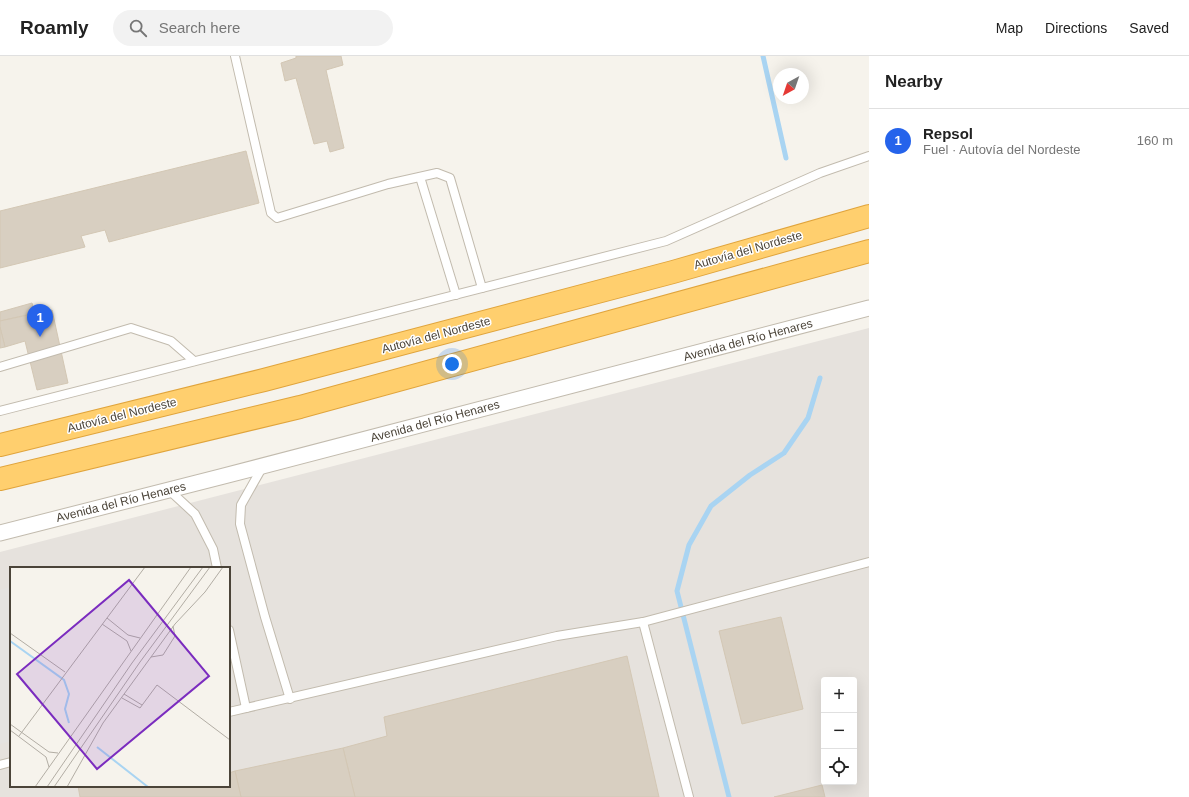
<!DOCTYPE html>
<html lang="en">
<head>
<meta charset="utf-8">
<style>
  :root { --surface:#fff; --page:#f2f2f2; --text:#222; --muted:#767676; --line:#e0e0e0; --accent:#2563eb }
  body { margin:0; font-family:Arial,sans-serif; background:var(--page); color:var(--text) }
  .controls { position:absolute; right:12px; bottom:12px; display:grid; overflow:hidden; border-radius:4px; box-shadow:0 4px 16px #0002 }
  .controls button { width:36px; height:36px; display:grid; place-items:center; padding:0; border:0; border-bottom:1px solid var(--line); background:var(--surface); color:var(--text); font:20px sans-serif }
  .compass { position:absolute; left:773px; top:12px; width:36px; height:36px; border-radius:50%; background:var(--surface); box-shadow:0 4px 16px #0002; rotate:220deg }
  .you { position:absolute; left:452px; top:308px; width:14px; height:14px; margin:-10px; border:3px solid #fff; border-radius:50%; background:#1a73e8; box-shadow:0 0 0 6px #1a73e833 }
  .badge { display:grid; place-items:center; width:26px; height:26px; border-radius:50%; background:var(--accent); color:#fff; font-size:13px; font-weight:700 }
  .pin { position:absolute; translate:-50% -33px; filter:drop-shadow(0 1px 2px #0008) }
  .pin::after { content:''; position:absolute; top:21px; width:14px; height:12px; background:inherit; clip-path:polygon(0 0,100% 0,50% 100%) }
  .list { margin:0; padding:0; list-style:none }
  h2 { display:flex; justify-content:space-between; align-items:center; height:52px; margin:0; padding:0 16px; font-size:17px }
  h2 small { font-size:13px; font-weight:400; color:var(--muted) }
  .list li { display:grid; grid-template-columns:26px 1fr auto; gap:12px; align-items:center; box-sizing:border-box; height:64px; padding:0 16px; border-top:1px solid var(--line) }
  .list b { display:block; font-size:15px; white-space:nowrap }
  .list p { margin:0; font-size:13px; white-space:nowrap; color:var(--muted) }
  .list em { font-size:13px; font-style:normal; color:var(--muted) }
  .icon { flex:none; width:22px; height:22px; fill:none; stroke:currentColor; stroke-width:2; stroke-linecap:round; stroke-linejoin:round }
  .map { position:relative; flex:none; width:869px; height:741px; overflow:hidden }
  header { display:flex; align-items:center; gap:24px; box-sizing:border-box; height:56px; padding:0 20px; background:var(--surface); border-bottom:1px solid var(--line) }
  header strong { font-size:19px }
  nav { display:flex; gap:22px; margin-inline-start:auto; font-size:14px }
  .search { width:280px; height:36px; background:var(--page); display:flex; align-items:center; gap:10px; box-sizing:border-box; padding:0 14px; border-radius:22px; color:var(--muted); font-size:15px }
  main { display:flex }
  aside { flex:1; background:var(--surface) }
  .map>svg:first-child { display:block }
  .industrial { fill:#e6e2dd; fill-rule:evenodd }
  .parking { fill:#e5e3e0 }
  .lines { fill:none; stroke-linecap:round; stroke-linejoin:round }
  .stream { stroke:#a9d4f2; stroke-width:5 }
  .building { fill:#d8cfc1; stroke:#d3c7b4 }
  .lane-casing { stroke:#c2bbae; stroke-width:10 }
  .street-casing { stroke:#c2bbae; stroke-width:17 }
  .highway-casing { stroke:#e0a43c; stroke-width:24 }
  .lane { stroke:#fff; stroke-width:8 }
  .street { stroke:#fff; stroke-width:15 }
  .highway { stroke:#ffcf6e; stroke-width:22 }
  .labels { text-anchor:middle; stroke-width:3; stroke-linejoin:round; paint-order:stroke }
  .street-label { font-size:12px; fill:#4b4439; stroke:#fff }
  .inset-river { fill:none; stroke:#a9d4f2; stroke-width:2 }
  .inset-road { fill:none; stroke:#b2ada4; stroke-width:1 }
  .view { fill:#7b2cbf; fill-opacity:0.15; stroke:#7b2cbf; stroke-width:2 }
  .inset-edge { fill:none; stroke:#4b4439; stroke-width:2 }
</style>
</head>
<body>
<header>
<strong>Roamly</strong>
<div class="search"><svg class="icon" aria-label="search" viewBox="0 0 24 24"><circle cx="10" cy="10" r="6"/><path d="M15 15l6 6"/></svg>Search here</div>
<nav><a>Map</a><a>Directions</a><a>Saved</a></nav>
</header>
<main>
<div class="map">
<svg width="869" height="741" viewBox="0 0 869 741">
  <rect width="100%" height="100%" fill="#f6f3ec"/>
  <!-- industrial -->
  <path class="industrial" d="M 869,272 L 869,741 L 0,741 L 0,496 ZM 11,512 L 229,512 L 229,730 L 11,730 ZM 824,624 L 854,624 L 854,726 L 824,726 Z"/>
  <!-- parking -->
  <polygon class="parking" points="11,531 11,685 0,688 0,534"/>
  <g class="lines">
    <!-- stream -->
    <g class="stream">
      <polyline points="763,0 786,102"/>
      <polyline points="729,741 677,535 689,489 711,450 750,419 784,397 808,362 820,322"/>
    </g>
  </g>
  <!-- building -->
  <g class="building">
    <polygon points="296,0 341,0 343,9 326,14 344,92 330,96 327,85 314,88 296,22 285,25 281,7 296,2"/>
    <polygon points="246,95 259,147 109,186 105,174 81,180 85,191 0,212 0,155"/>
    <polygon points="32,247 35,257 0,265 0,256"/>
    <polygon points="52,254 68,327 37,334 25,285 5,291 0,271 0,265"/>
    <polygon points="0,271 5,291 0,292"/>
    <polygon points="781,561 803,653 742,668 719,575"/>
    <polygon points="627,600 659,741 355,741 343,692 387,680 384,661"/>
    <polygon points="343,692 355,741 241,741 235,715"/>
    <polygon points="235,715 241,741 80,741 78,730 229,730 229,717"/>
    <polygon points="822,729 825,741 774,741"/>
  </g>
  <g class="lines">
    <!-- lane casing -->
    <g class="lane-casing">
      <g id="lane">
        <polyline points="235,0 271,157 277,162 388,128 437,117 450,122 482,232"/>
        <polyline points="420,121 456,239"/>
        <polyline points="0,311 131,272 171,285 194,305"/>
        <polyline points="0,355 666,185 820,117 869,100"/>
        <polyline points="263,410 241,449 240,468 265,561 290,643"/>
        <polyline points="169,434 195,458 213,493 217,512"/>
        <polyline points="643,566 689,741"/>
        <polyline points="229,574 246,652"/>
        <polyline points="229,656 557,580 643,566 869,506"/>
        <polyline points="0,709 11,706"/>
      </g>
    </g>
    <!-- street casing -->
    <g class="street-casing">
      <polyline id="street" points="0,477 220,421 869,252"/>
    </g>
    <!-- highway casing -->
    <g class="highway-casing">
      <g id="highway">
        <polyline points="0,389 264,324 673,216 869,160"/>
        <polyline points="0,423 300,351 869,195"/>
      </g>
    </g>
    <!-- lane -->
    <use href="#lane" class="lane"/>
    <!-- street -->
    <use href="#street" class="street"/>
    <!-- highway -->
    <use href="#highway" class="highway"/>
  </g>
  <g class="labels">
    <!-- street labels -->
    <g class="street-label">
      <text transform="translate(748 194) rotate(-16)" y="4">Autovía del Nordeste</text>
      <text transform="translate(436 279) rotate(-15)" y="4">Autovía del Nordeste</text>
      <text transform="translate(748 284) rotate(-15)" y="4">Avenida del Río Henares</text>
      <text transform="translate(122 359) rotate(-14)" y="4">Autovía del Nordeste</text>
      <text transform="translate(435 365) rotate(-15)" y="4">Avenida del Río Henares</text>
      <text transform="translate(121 446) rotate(-14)" y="4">Avenida del Río Henares</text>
    </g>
  </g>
  <!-- overview -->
  <g transform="translate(10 511)">
    <rect width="220" height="220" fill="#f6f3ec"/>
    <path class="inset-river" d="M 0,74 L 54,113 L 59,127 L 55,142 L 59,156M 87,180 L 138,220"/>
    <path class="inset-road" d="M 97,51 L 118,68 L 130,71M 92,57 L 117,74 L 121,84M 0,66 L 55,105M 141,90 L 153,88 L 165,69 L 163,59M 114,127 L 132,138M 112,131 L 130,141 L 147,118 L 220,173M 0,157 L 39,185 L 48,186M 0,163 L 36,190 L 39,200M 9,169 L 135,0M 25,220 L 181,0M 37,220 L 122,96 L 193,0M 44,220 L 130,95 L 200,0M 57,220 L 93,156 L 165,57 L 195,25 L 213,0"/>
    <path class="view" d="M 119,13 L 199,109 L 87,202 L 7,107 Z"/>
    <rect width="220" height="220" class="inset-edge"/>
  </g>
</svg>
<div class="controls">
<button>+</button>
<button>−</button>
<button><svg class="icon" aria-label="locate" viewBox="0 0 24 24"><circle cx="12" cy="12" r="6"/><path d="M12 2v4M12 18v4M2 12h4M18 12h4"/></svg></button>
</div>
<svg class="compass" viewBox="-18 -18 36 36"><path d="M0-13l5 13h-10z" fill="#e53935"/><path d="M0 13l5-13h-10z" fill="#767676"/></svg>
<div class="you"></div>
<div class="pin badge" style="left:40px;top:281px">1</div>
</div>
<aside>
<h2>Nearby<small></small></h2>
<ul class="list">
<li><span class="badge">1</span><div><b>Repsol</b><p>Fuel · Autovía del Nordeste</p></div><em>160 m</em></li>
</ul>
</aside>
</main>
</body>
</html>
